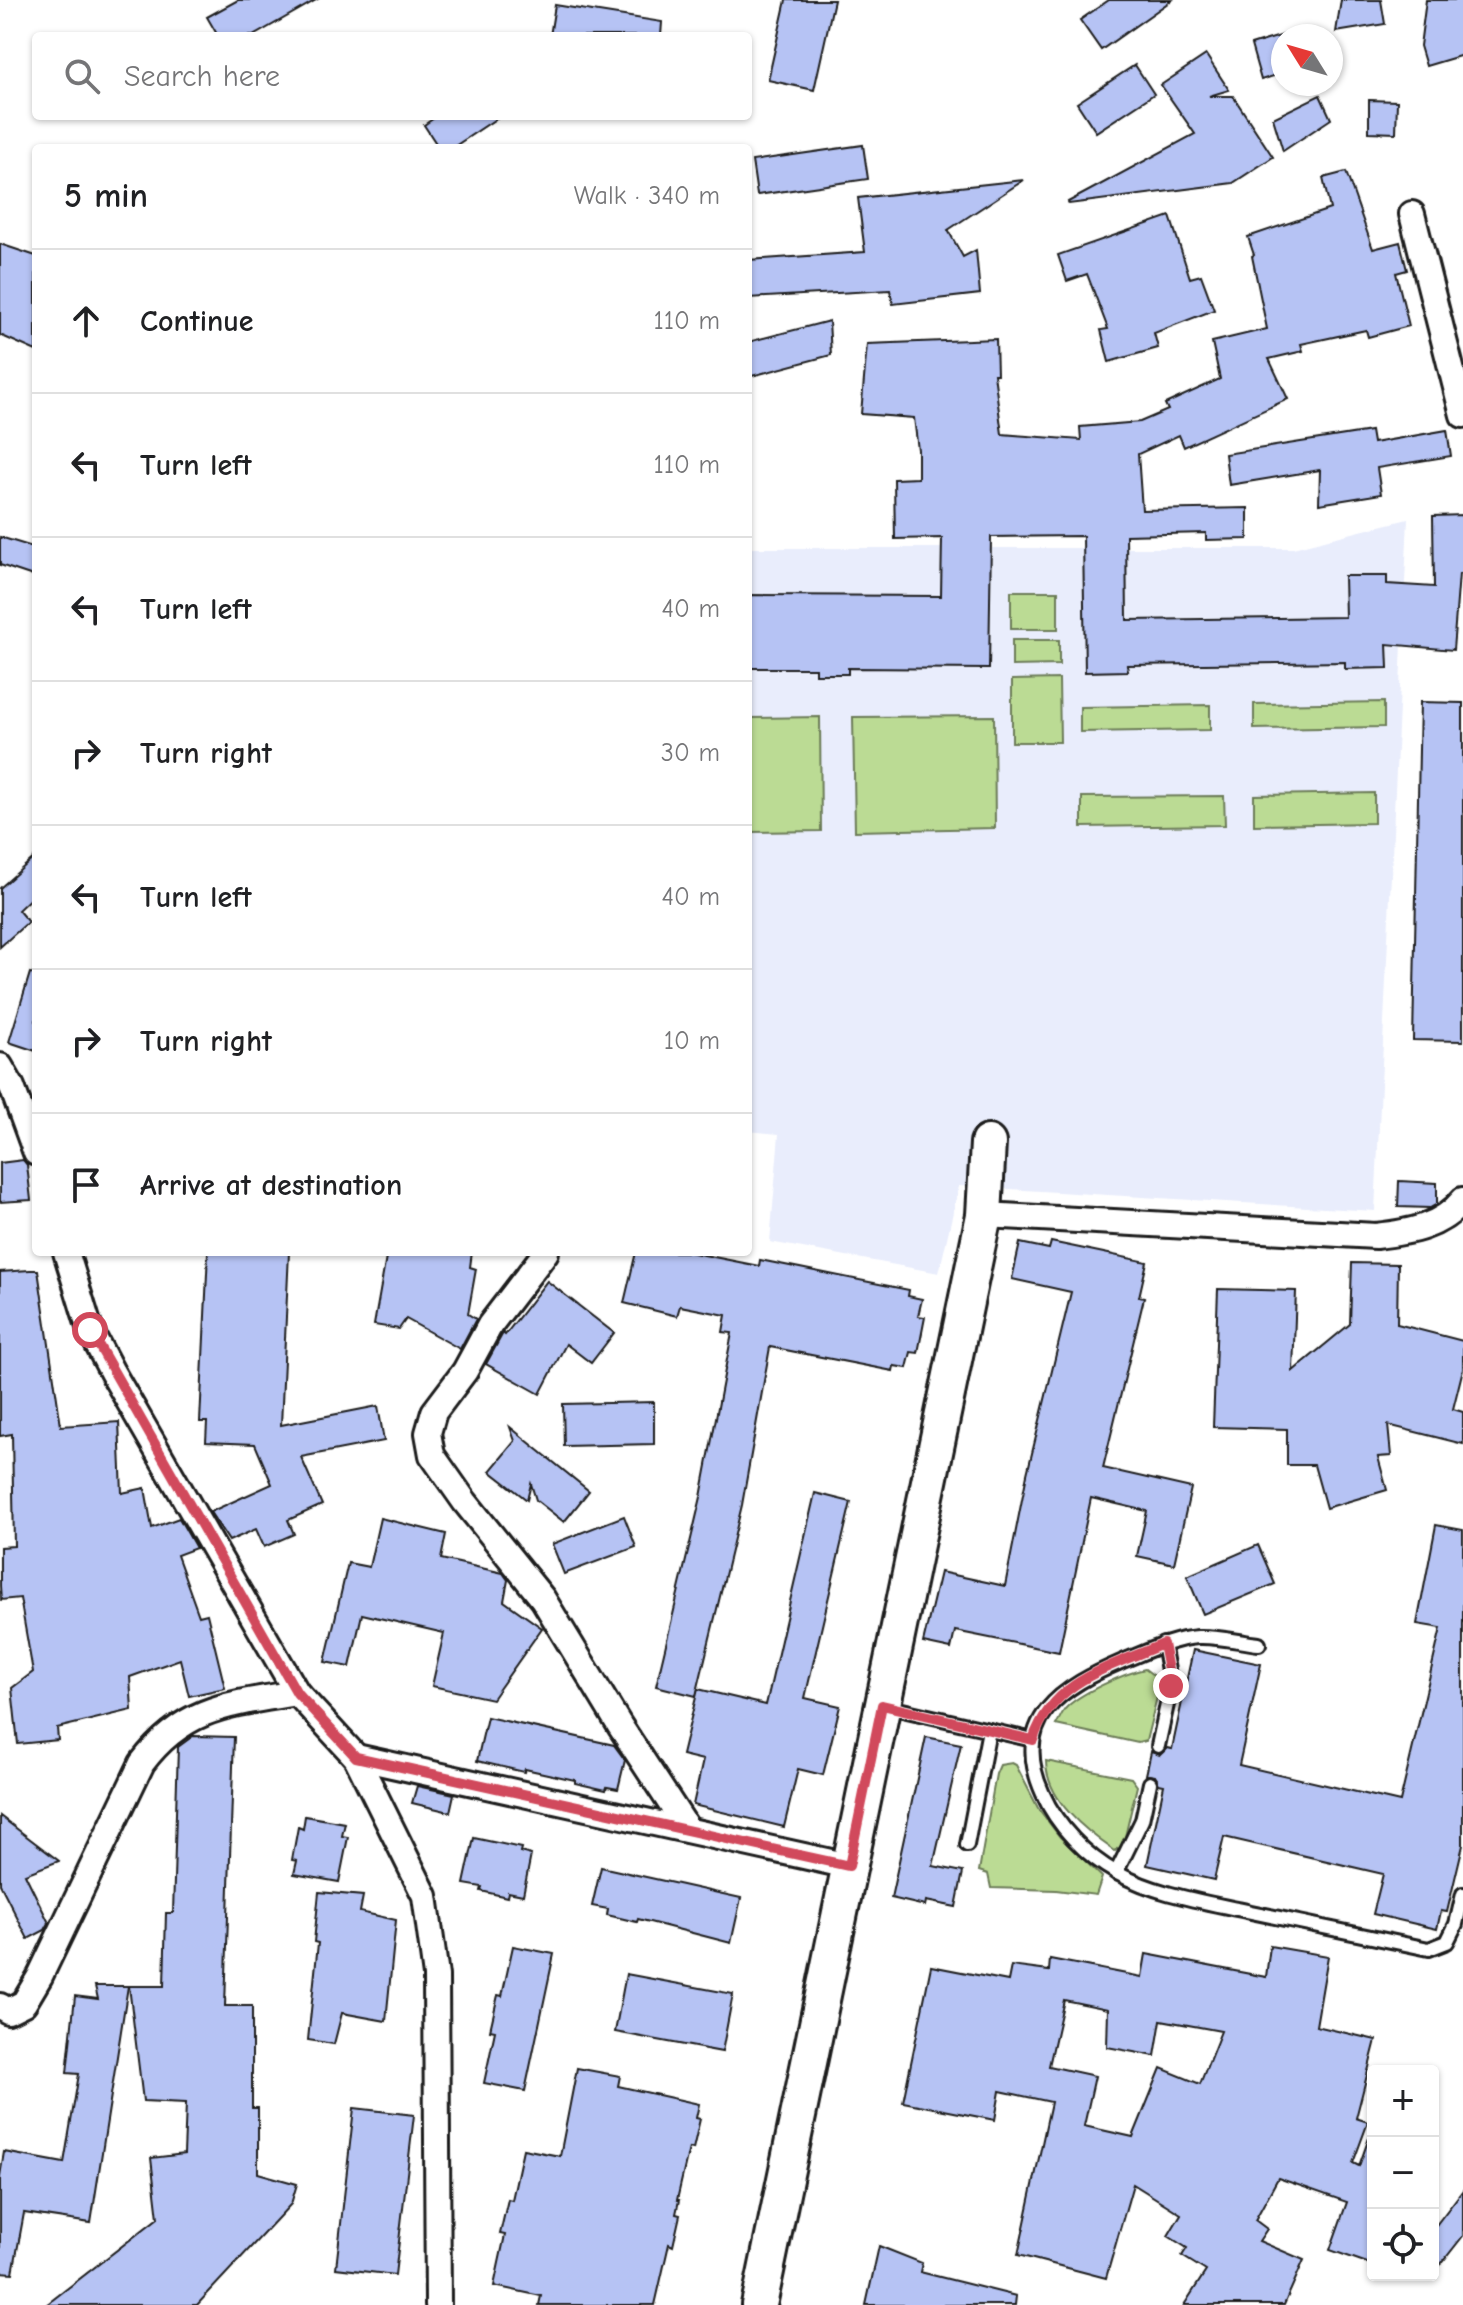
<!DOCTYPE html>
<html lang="en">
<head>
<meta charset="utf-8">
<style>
  :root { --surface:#fff; --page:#f6f6f6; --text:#202124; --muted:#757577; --line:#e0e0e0 }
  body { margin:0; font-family:"Comic Neue",sans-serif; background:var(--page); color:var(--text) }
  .controls { position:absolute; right:24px; bottom:24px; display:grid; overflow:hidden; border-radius:8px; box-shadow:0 2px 6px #0004 }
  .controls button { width:72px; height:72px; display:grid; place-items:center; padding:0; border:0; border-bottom:2px solid var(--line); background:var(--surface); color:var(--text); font:40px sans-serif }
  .compass { position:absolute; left:1271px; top:24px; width:72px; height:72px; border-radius:50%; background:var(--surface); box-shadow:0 2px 6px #0004; rotate:307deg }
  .stop { position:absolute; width:24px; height:24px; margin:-18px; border:6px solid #d1495b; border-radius:50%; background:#fff }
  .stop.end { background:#d1495b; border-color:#fff; box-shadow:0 2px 8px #0008 }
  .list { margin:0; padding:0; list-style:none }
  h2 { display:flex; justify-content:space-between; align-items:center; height:104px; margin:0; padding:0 32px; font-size:34px }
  h2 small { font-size:26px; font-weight:400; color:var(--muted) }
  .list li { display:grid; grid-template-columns:52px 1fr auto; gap:24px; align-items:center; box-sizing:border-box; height:144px; padding:0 32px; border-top:2px solid var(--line) }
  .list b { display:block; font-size:30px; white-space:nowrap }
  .list em { font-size:26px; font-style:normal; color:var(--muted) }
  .icon { flex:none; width:44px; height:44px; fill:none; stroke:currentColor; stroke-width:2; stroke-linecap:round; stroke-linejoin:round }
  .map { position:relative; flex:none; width:1463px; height:2305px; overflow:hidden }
  .search { position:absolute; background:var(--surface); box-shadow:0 2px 6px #0004; left:32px; top:32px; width:720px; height:88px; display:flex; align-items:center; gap:20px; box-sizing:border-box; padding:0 28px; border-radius:8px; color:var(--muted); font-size:30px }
  .panel { position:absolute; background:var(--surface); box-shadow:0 2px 6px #0004; left:32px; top:144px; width:720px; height:1112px; border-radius:8px }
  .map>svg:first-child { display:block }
  .built { fill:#e9edfc }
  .green { fill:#bbdb94; stroke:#6c7c58; stroke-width:2 }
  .building { fill:#b6c3f4; stroke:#1c1c1c; stroke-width:2; fill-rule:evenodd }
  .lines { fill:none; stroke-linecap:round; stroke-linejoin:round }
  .lane-casing { stroke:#1c1c1c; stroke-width:18 }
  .street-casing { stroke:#1c1c1c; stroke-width:30 }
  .secondary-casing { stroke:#1c1c1c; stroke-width:40 }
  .lane { stroke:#fff; stroke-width:12 }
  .street { stroke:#fff; stroke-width:24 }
  .secondary { stroke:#fff; stroke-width:34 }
  .route { stroke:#d1495b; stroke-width:10 }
</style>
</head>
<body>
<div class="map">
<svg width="1463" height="2305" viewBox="0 0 1463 2305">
  <rect width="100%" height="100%" fill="#fff"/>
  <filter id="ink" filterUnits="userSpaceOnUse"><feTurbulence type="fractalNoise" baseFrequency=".0125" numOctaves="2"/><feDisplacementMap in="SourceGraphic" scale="16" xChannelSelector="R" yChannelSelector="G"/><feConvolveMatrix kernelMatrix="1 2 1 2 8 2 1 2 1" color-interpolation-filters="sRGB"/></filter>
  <g filter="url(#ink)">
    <!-- built -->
    <polygon class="built" points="1408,519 1375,1211 959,1186 939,1273 770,1242 779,1134 748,1131 748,548 1293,548"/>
    <!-- green -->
    <g class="green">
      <rect x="1011" y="591" width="47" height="38"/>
      <polygon points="1012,640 1059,640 1059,665 1012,666"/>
      <polygon points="1059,679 1060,742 1012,742 1012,680"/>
      <polygon points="1384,702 1384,727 1254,729 1254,704"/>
      <polygon points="1210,705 1210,730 1080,732 1080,707"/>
      <polygon points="994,716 995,828 855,831 853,717"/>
      <polygon points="820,717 821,831 748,832 748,718"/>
      <polygon points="1374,793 1374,823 1254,825 1254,795"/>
      <polygon points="1224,796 1225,825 1082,827 1082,797"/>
      <path d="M 1145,1669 L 1157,1678 L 1159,1689 L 1146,1741 L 1138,1743 L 1056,1725 C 1059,1720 1062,1713 1065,1709 C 1078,1694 1125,1673 1145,1669 Z"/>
      <path d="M 1046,1761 L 1131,1778 L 1137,1786 L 1123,1845 L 1115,1851 C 1086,1831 1046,1800 1046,1761 Z"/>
      <polygon points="1012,1763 1016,1765 1038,1808 1060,1837 1102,1877 1096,1895 1056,1890 991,1888 988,1874 979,1871 996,1774 1000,1765"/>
    </g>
    <!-- building -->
    <g class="building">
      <polygon points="238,0 316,0 253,36 218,36 207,17"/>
      <polygon points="786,0 834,0 814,90 768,80"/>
      <polygon points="1109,0 1172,0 1101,50 1080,20"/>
      <polygon points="1341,0 1381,0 1385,24 1336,32"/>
      <polygon points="1426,0 1463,0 1463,55 1426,66 1420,46"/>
      <polygon points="555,5 662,22 661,36 550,36"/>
      <polygon points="1283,35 1283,73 1261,80 1251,45"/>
      <polygon points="1206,55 1229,90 1209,96 1233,96 1273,157 1233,183 1069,204 1068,202 1195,134 1161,85"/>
      <polygon points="1135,65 1154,94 1096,132 1077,103"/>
      <polygon points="1320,95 1331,119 1283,151 1273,118"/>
      <polygon points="1369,100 1397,101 1396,133 1369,132"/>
      <polygon points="437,116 500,116 452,148 439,148 424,125"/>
      <polygon points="863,145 868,179 757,195 752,161"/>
      <polygon points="1346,172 1373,249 1400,242 1407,270 1396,273 1409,326 1368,337 1366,330 1301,344 1303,351 1269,359 1288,399 1184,447 1179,435 1138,454 1142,510 1248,508 1248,539 1206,540 1206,533 1126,535 1127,620 1345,617 1344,576 1387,576 1387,584 1434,587 1433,516 1463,515 1463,574 1459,574 1453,650 1387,644 1388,668 1345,669 1345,662 1127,665 1128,671 1085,672 1083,536 991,537 989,669 848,668 848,674 815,674 815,668 748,668 748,595 941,596 942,538 895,539 894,479 918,478 918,450 914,418 861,414 867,344 996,339 997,374 994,374 1002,434 1081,440 1080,427 1140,422 1168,410 1165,404 1220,379 1212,342 1267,329 1252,256 1254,255 1248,237 1330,209 1323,178"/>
      <polygon points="1024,180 948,230 963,257 976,250 980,294 893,304 890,290 748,298 748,260 865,252 858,198"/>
      <polygon points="1170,216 1190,278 1201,275 1214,310 1154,333 1158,348 1109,362 1101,330 1108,329 1087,274 1067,281 1058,255"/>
      <polygon points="0,244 36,256 36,351 0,335"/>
      <polygon points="829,321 831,355 748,377 748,342"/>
      <polygon points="1447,430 1451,456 1377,468 1381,494 1319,504 1320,470 1229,485 1225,454 1371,431 1373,443"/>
      <polygon points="0,537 36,548 36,577 0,565"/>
      <polygon points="1420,702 1463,703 1463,1041 1413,1040"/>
      <polygon points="36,856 36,893 18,910 28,922 0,947 0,888"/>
      <polygon points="30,973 36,974 36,1051 9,1042"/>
      <polygon points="23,1160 27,1165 31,1200 0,1202 0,1163"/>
      <polygon points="1399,1181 1437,1183 1437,1204 1430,1208 1398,1207"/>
      <polygon points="1051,1242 1147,1262 1139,1297 1144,1298 1103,1468 1191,1488 1174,1564 1137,1556 1147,1511 1091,1498 1059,1652 955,1631 951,1649 923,1643 940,1572 1005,1586 1027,1474 1071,1292 1012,1279 1020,1243 1049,1249"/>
      <polygon points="208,1252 289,1252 281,1425 378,1406 384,1441 301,1457 322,1505 288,1520 294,1534 264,1547 256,1529 229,1541 210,1512 272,1484 255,1444 206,1442 207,1422 200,1422"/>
      <polygon points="387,1252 472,1252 470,1267 476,1269 468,1314 476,1319 460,1349 406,1319 399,1329 374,1325"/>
      <polygon points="636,1252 689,1252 759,1266 760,1260 909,1290 908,1296 922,1299 918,1316 925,1317 918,1353 911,1352 907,1368 894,1366 893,1371 770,1347 742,1505 696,1696 656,1686 701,1497 732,1333 723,1332 726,1315 680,1306 677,1316 624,1303"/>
      <polygon points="1352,1263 1398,1264 1397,1324 1463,1341 1463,1369 1453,1409 1463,1412 1463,1444 1388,1425 1391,1456 1378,1457 1387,1490 1326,1508 1314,1465 1287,1465 1287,1429 1213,1427 1218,1289 1296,1291 1293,1371 1350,1324"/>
      <polygon points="30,1270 38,1270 61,1426 119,1422 122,1493 145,1488 152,1528 179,1518 196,1548 177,1555 199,1616 207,1614 225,1688 189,1696 180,1659 130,1677 132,1710 57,1728 58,1740 18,1744 12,1688 33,1672 20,1598 1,1600 0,1586 0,1547 14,1546 12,1434 0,1436 0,1272"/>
      <polygon points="547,1281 614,1333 591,1363 566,1344 540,1394 486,1364 503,1333 505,1335"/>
      <polygon points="654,1402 654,1444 564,1446 563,1404"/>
      <polygon points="510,1427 589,1491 564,1522 536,1500 531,1484 527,1500 490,1471 515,1441"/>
      <polygon points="815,1493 851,1502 805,1698 840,1706 823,1775 798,1769 784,1827 693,1805 703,1760 682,1755 698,1689 766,1705"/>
      <polygon points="624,1516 636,1547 564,1574 552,1544"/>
      <polygon points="380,1518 446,1534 441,1559 503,1573 508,1580 504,1601 542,1628 492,1699 432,1686 444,1633 362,1614 350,1667 325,1662 348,1563 369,1567"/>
      <polygon points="1436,1525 1463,1530 1463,1845 1447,1912 1441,1911 1437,1929 1373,1914 1383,1874 1224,1837 1214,1880 1147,1865 1164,1785 1159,1784 1155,1776 1146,1775 1151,1752 1160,1755 1167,1748 1172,1749 1193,1650 1261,1664 1239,1765 1400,1802 1441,1628 1417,1624"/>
      <polygon points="1258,1545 1275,1584 1203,1614 1187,1576"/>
      <polygon points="487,1717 614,1745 625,1760 618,1789 607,1787 606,1790 575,1783 575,1780 525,1769 524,1772 477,1761"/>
      <polygon points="193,1736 234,1737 225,2006 252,2006 252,2108 258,2108 258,2173 297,2184 291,2204 197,2305 46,2305 158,2218 151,2158 184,2154 186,2103 143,2101 129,1986 164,1986 166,1913 173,1913 178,1747"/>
      <polygon points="926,1737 961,1744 933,1866 963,1872 956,1907 926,1901 925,1906 891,1898"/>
      <polygon points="417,1786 454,1794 450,1812 412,1803"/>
      <polygon points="0,1816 59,1861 25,1874 49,1923 45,1930 28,1939 0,1884"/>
      <polygon points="305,1816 345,1823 342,1836 348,1837 339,1882 294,1874 297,1861 292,1860 298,1827 303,1829"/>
      <polygon points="474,1838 521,1848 520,1852 531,1855 523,1895 508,1892 507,1897 481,1891 482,1887 464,1884"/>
      <polygon points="601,1867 741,1898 731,1943 638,1919 637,1922 607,1915 608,1909 592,1906"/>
      <polygon points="319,1892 363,1896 360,1912 396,1920 386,2021 342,2013 334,2044 308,2040 318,1943 314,1942"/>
      <polygon points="513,1946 554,1954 525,2091 484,2083 495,2031 490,2030 498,1995 502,1996"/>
      <path d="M 1270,1946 L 1328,1956 L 1316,2026 L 1376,2040 L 1356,2118 L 1368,2122 L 1353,2163 L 1359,2166 L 1369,2138 L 1373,2139 L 1373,2265 L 1330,2250 L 1347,2202 L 1278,2178 L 1255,2220 L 1267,2229 L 1259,2241 L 1304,2260 L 1284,2305 L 1184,2305 L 1206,2271 L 1182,2256 L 1187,2248 L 1168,2236 L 1181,2214 L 1133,2184 L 1106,2278 L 1018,2255 L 1051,2102 L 1000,2091 L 995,2120 L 903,2102 L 931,1966 L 1008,1981 L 1011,1966 L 1049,1971 L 1050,1959 L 1142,1977 L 1146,1954 L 1266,1977 ZM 1064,2000 L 1108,2009 L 1107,2047 L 1155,2056 L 1161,2020 L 1221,2031 L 1200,2084 L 1161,2068 L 1133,2137 L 1084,2126 L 1095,2076 L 1049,2066 Z"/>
      <polygon points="626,1974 733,1994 722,2052 615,2032"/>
      <polygon points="95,1986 128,1986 91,2223 24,2213 13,2273 0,2272 0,2176 4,2152 64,2163 79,2074 67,2073 75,1996 98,1999"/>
      <polygon points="577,2068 620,2076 618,2086 699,2104 696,2118 700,2119 693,2149 689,2148 677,2200 679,2200 676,2214 680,2215 673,2246 669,2244 655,2305 539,2305 541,2296 494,2286 505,2235 500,2234 508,2199 512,2200 523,2149 560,2156"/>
      <polygon points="354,2108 414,2115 395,2275 336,2268"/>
      <polygon points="1463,2190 1463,2236 1433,2274 1433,2229"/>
      <polygon points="879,2246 922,2263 920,2272 1016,2296 1015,2305 866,2305"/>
    </g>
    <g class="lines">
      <!-- lane casing -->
      <g class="lane-casing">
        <g id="lane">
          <path d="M 1259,1644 C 1240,1642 1218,1636 1198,1637 C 1172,1639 1148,1651 1123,1661 C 1062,1687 1009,1719 1043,1794 C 1057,1826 1086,1856 1117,1873 C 1157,1895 1206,1902 1251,1912 C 1310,1924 1370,1937 1429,1949 L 1447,1942 L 1456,1924 L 1463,1894"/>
          <polyline points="885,1706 1033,1740"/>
          <polyline points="1158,1746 1171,1686 1163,1644"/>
          <polyline points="967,1845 989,1730"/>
          <polyline points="1116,1873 1142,1820 1150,1783"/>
        </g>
      </g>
      <!-- street casing -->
      <g class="street-casing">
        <g id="street">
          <polyline points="1412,214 1463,415"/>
          <polyline points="0,1066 12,1087 36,1153"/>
          <path d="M 984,1215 L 1376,1236 C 1410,1232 1441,1227 1463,1200"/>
          <polyline points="66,1252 90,1330 112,1372 297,1693 356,1757 425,1896 436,1976 438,2305"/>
          <polyline points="546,1252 490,1325 465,1371 434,1412 428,1433 432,1455 465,1502 543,1599 620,1726 688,1830"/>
          <polyline points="356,1757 849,1866"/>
          <path d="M 0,2006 L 8,2011 L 24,2003 L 40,1976 L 142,1763 C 185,1706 231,1704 297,1693"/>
        </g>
      </g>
      <!-- secondary casing -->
      <g class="secondary-casing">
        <polyline id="secondary" points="759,2305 984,1215 988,1143"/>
      </g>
      <!-- lane -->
      <use href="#lane" class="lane"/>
      <!-- street -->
      <use href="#street" class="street"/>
      <!-- secondary -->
      <use href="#secondary" class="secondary"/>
    </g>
  </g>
  <g class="lines" filter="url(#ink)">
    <!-- route -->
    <path class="route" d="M 90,1330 L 297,1693 L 356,1757 L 849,1866 L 882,1705 L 1033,1740 C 1053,1680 1110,1667 1163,1644 L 1171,1686"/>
  </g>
</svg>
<div class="controls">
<button>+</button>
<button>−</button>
<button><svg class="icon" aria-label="locate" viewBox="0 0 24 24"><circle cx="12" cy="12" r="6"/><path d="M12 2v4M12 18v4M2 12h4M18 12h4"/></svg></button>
</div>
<svg class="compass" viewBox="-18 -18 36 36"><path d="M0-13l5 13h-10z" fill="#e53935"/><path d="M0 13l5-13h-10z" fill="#757577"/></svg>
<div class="stop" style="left:90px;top:1330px"></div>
<div class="stop end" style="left:1171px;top:1686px"></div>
<div class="search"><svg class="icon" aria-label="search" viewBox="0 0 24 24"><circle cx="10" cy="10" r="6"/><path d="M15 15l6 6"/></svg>Search here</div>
<section class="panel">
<h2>5 min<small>Walk · 340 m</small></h2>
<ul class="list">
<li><svg class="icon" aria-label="ahead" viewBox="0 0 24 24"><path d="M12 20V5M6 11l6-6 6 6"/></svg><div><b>Continue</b></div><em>110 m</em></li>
<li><svg class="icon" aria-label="left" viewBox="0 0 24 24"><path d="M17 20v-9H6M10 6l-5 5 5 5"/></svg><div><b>Turn left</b></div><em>110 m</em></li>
<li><svg class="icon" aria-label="left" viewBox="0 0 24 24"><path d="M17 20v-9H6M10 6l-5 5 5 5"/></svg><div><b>Turn left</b></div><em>40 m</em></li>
<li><svg class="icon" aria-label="right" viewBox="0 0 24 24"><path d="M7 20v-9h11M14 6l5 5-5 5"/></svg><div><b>Turn right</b></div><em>30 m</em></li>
<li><svg class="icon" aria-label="left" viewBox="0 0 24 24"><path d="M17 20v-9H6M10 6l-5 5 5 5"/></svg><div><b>Turn left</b></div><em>40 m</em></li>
<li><svg class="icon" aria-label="right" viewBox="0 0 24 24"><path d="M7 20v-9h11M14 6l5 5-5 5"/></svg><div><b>Turn right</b></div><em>10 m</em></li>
<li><svg class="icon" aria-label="arrive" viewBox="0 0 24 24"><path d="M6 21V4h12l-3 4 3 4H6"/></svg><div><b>Arrive at destination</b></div></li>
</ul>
</section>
</div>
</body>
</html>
